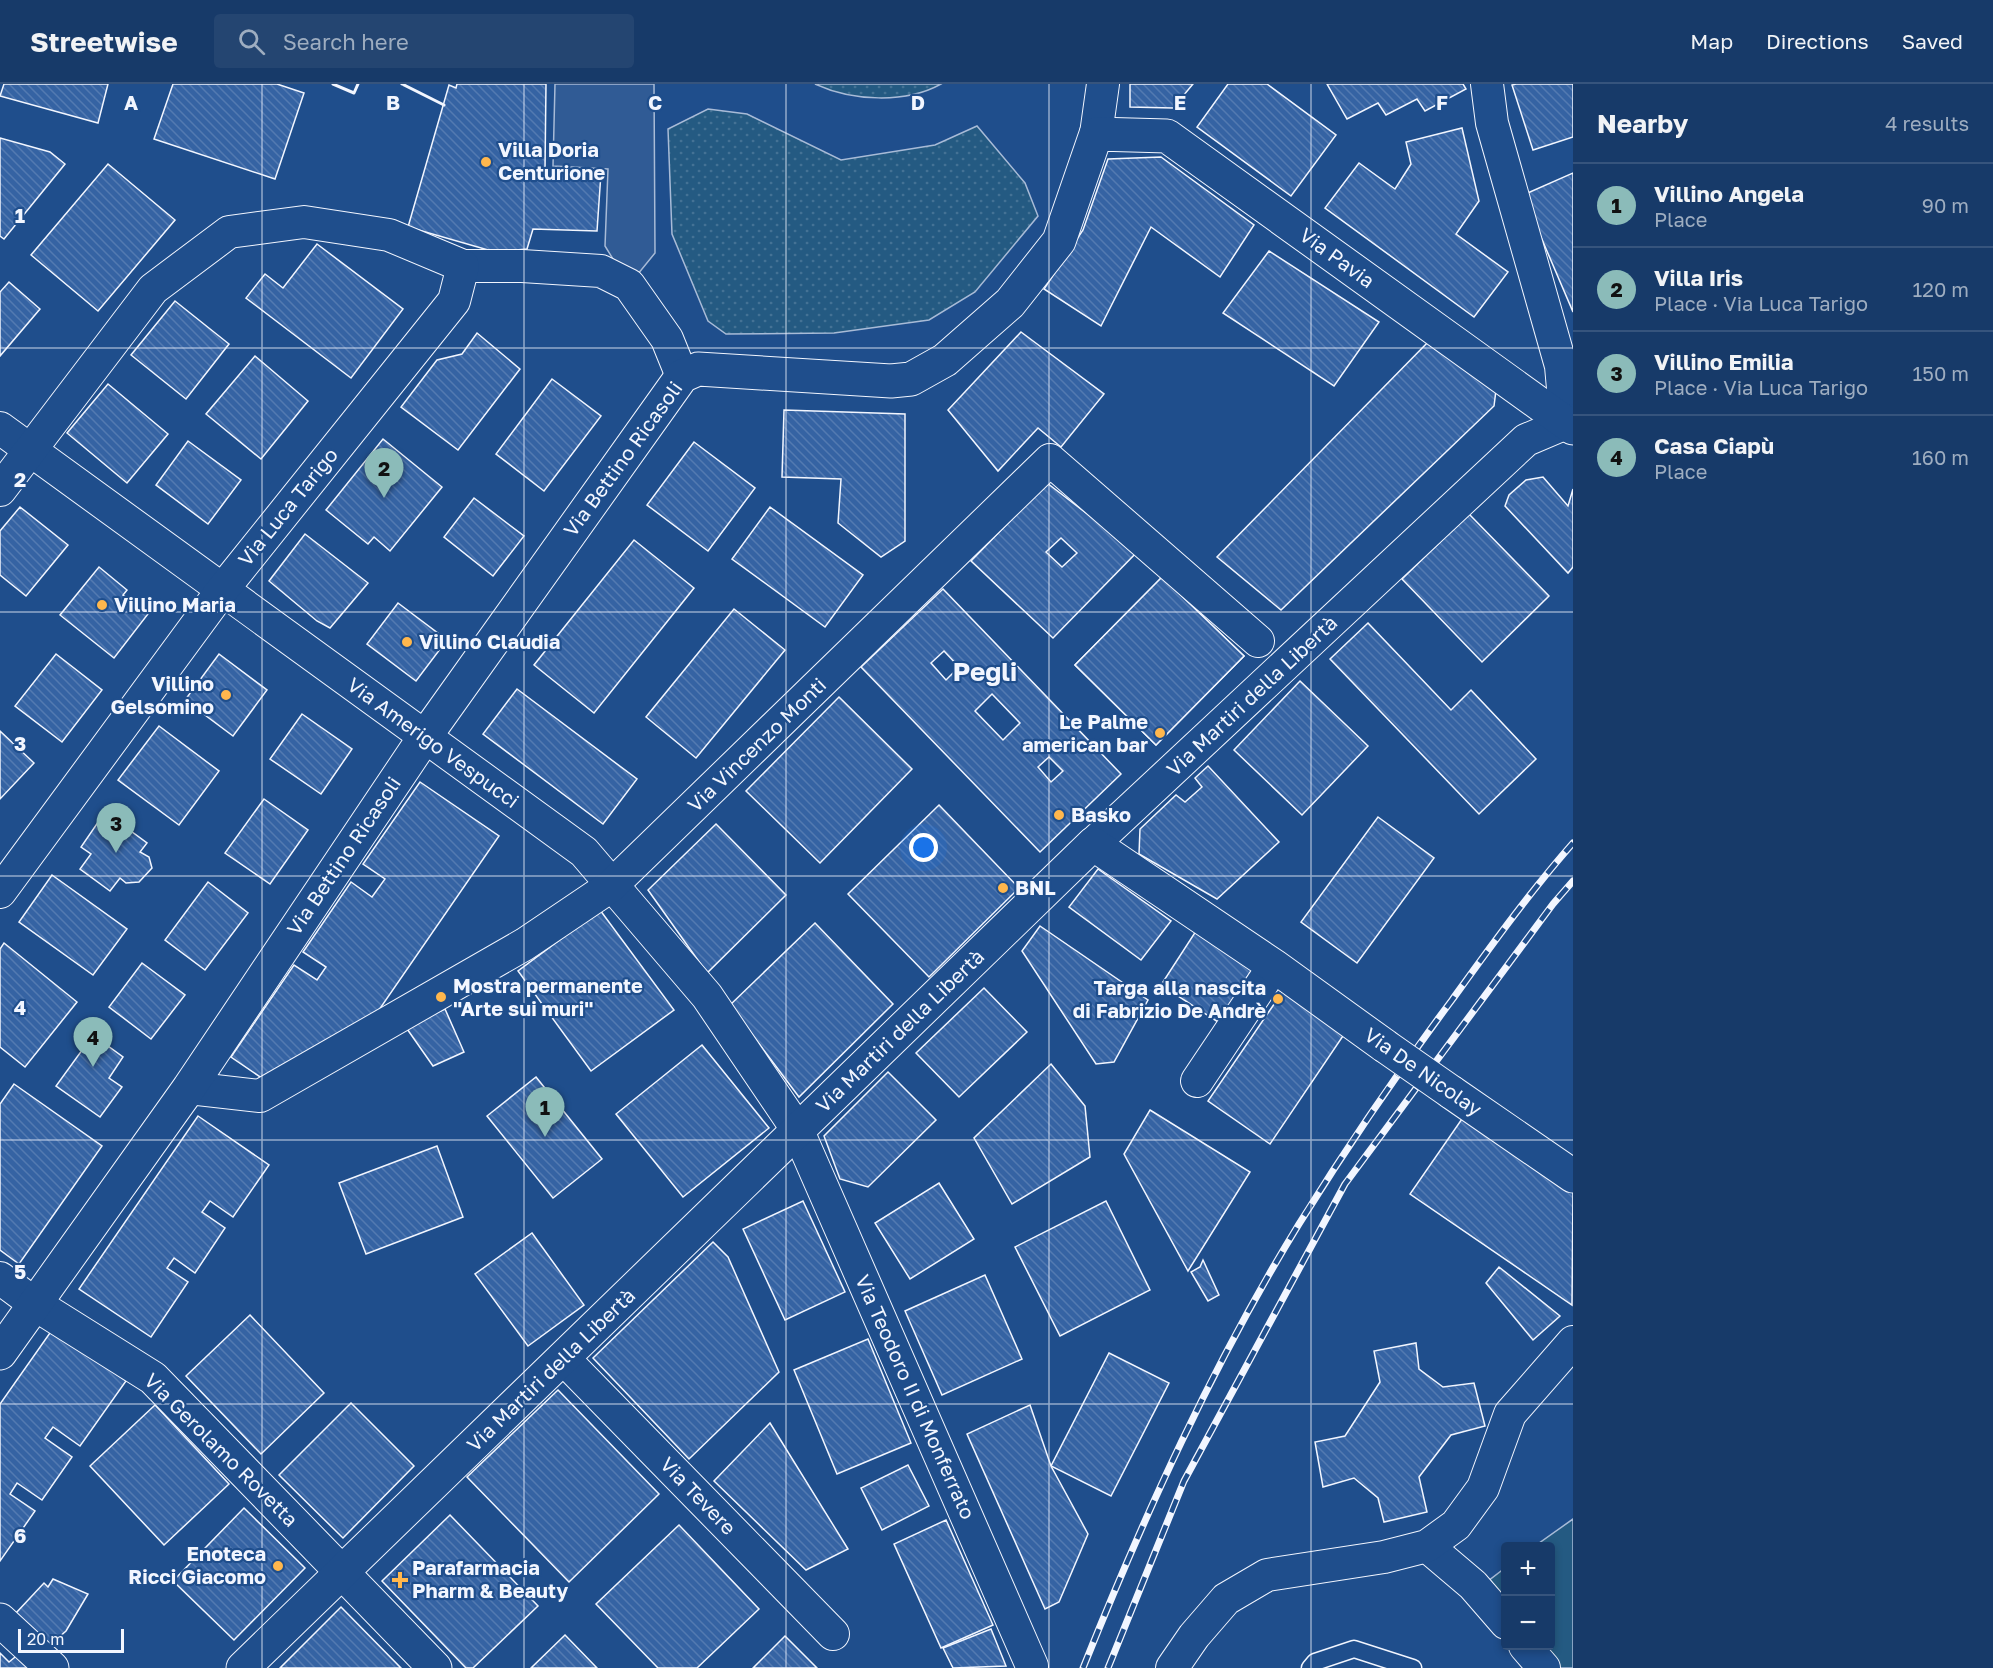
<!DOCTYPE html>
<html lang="en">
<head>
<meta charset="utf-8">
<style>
  :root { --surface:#173a69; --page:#244571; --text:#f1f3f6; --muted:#9eadc0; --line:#36547d; --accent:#8bbbb9 }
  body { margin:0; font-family:"Golos Text",sans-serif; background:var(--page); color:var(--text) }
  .controls { position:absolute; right:18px; bottom:18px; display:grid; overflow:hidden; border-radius:6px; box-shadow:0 3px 9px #0003 }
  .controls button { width:54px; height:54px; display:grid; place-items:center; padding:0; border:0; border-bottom:2px solid var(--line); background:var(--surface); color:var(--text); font:30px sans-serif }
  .scale { position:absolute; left:18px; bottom:15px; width:106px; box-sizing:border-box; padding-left:6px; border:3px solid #f2f6ff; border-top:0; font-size:16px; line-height:21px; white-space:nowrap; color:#f2f6ff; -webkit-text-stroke:4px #1f4e8c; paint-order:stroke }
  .you { position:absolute; left:924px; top:764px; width:21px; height:21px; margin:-15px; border:4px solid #fff; border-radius:50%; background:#1a73e8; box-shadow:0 0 0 9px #1a73e833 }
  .badge { display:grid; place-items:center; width:39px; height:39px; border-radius:50%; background:var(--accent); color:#111; font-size:20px; font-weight:700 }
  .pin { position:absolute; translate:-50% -50px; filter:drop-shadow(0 2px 3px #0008) }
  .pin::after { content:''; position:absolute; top:32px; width:21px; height:18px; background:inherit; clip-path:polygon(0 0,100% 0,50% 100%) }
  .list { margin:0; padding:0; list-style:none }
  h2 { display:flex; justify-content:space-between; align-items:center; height:78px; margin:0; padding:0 24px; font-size:26px }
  h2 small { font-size:20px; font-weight:400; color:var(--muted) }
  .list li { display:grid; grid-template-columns:39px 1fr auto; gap:18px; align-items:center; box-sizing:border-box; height:84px; padding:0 24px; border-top:2px solid var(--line) }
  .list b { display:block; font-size:22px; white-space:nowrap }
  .list p { margin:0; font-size:20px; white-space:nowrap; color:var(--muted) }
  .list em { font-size:20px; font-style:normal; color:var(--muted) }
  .icon { flex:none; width:33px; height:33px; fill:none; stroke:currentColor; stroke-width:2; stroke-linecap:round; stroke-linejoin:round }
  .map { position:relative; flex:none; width:1573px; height:1584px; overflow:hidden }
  header { display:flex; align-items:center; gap:36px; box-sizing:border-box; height:84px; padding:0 30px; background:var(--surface); border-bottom:2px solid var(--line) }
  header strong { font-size:28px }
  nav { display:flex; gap:33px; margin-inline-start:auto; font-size:21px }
  .search { width:420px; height:54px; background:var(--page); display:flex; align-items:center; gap:15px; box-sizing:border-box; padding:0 21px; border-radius:6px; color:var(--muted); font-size:22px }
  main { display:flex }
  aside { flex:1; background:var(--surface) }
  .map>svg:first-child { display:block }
  .grass { fill:url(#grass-dots); stroke:#a8bbd7; stroke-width:1.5 }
  .garden { fill:#245a82; stroke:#a8bbd7; stroke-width:1.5 }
  .parking { fill:#305b95; stroke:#a8bbd7; stroke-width:1.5 }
  .building { fill:url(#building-back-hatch); stroke:#f2f6ff; stroke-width:1.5; fill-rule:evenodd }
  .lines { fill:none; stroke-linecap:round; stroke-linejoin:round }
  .lane-casing { stroke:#f2f6ff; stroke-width:19 }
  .street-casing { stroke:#f2f6ff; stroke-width:34 }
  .secondary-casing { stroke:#f2f6ff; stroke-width:35 }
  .lane { stroke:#1f4e8c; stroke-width:16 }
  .street { stroke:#1f4e8c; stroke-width:32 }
  .secondary { stroke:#1f4e8c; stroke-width:33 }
  .rail-casing { stroke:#f2f6ff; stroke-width:7 }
  .rail { stroke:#1f4e8c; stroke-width:4.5; stroke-dasharray:14; stroke-linecap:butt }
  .secondary-bridge-casing { stroke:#f2f6ff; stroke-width:35; stroke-linecap:butt }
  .secondary-bridge { stroke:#1f4e8c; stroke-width:33 }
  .wall { stroke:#f2f6ff; stroke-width:3 }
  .grid { fill:none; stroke:#f2f6ff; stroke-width:1.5; stroke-opacity:0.55 }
  .poi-dot { fill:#ffb74d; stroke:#1f4e8c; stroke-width:2 }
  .labels { text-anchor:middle; stroke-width:4.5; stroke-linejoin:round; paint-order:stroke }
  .poi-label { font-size:20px; font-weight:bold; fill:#f2f6ff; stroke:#1f4e8c; text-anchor:start }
  .street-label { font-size:20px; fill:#f2f6ff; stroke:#1f4e8c }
  .district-label { font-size:26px; font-weight:bold; fill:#f2f6ff; stroke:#1f4e8c }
  .grid-label { font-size:20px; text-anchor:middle; font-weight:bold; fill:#f2f6ff; stroke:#1f4e8c; stroke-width:4.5; stroke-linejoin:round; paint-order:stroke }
</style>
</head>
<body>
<header>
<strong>Streetwise</strong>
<div class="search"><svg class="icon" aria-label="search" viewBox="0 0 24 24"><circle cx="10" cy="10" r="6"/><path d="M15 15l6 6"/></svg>Search here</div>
<nav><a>Map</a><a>Directions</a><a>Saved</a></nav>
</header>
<main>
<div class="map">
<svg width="1573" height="1584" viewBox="0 0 1573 1584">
  <defs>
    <pattern id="grass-dots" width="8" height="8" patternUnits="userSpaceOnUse" patternTransform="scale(1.5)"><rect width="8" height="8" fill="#245a82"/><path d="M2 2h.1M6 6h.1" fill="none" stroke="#447295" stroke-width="1.8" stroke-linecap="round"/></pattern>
    <pattern id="building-back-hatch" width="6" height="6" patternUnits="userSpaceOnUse" patternTransform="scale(1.5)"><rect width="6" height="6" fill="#3563a3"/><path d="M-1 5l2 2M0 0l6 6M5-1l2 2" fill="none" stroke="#537ab1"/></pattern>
  </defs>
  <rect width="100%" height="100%" fill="#1f4e8c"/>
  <!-- grass -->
  <g class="grass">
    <path d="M 815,0 L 941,0 C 905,20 852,17 815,0 Z"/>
    <polygon points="708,25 747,30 841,76 935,61 977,42 1025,99 1038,132 975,208 929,236 834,249 726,250 708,237 672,150 668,45"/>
  </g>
  <!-- garden -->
  <g class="garden">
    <polygon points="1573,1435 1573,1584 1543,1584 1525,1562 1550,1562 1550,1462 1535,1462"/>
    <polygon points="1505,1484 1505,1537 1479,1504"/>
  </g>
  <!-- parking -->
  <polygon class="parking" points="555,0 654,0 655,169 629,201 605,162 608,85 553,82"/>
  <!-- building -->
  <g class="building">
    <polygon points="4,0 108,0 98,39 0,12"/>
    <polygon points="173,0 277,0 304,9 275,95 154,55"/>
    <polygon points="457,0 546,0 545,87 601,89 597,147 533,145 527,165 495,168 408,143 449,1 456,4"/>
    <polygon points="1130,0 1193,0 1173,24 1130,23"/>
    <polygon points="1228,0 1267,0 1336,51 1291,112 1197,43"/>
    <polygon points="1327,0 1463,0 1466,5 1425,27 1417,15 1386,31 1378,19 1347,35"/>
    <polygon points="1516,0 1573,0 1573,53 1533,66 1512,1"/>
    <polygon points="1462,44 1479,117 1456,150 1508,188 1474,233 1325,124 1359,79 1395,105 1411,80 1406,58"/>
    <polygon points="0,54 50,68 65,80 4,155 0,152"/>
    <polygon points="1161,73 1254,141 1220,193 1151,143 1101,242 1044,205 1083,146 1108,75"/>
    <polygon points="108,80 175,136 98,227 31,171"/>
    <polygon points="1573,89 1573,228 1523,111"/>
    <polygon points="317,160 403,225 351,294 246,214 265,190 283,204"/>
    <polygon points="1269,167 1379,238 1334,302 1223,229"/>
    <polygon points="9,198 40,225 0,272 0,208"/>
    <polygon points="175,217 229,260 186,315 131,271"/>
    <polygon points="1021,248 1104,310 1061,363 1038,344 998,387 948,326"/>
    <polygon points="477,249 520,285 458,366 401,323 437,276 462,270"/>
    <polygon points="1431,255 1496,306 1494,322 1281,526 1217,473"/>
    <polygon points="255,272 308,317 261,375 206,330"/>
    <polygon points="552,295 601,332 544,407 496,370"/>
    <polygon points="108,300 168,350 127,399 67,349"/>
    <polygon points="784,326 905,330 905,457 881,473 838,439 841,395 782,393"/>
    <polygon points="383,355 442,403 390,467 374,453 368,460 326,426"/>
    <polygon points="188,357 241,396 208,440 156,401"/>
    <polygon points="694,358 755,404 708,467 647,421"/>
    <polygon points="1543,393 1568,422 1573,405 1573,483 1568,489 1505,422 1509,411 1526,396"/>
    <path d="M 1047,399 L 1137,468 L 1053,554 L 971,477 ZM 1061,454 L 1077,469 L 1062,483 L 1046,468 Z"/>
    <polygon points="474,414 524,452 493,492 444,453"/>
    <polygon points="20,423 68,461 26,512 0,491 0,447"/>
    <polygon points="770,423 863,491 825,543 732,475"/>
    <polygon points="1469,430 1549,512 1482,578 1402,495"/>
    <polygon points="305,450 368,499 330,544 317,537 269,497"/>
    <polygon points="634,456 694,504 594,629 534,581"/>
    <polygon points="99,483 127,506 123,511 148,530 114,574 60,531"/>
    <path d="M 1162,493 L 1244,572 L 1156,661 L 1075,581 ZM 1163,574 L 1174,585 L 1158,600 L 1148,589 Z"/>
    <polygon points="1162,493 1244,572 1156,661 1075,581"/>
    <path d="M 943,505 L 1121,690 L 1040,768 L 861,583 ZM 944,567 L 959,583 L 946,596 L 931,579 ZM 992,610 L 1020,639 L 1003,656 L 975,627 ZM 1049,673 L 1063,687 L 1051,698 L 1038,683 Z"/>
    <polygon points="398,519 447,556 416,597 367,560"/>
    <polygon points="734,525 785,566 696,674 646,633"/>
    <polygon points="1368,539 1451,626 1471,606 1536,675 1479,730 1330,575"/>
    <polygon points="56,570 102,606 62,658 15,622"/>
    <polygon points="219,570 267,606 233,652 185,616"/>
    <polygon points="1300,597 1368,662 1302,731 1234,666"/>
    <polygon points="517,605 637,695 603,740 483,650"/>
    <polygon points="839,613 912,685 820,779 746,707"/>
    <polygon points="302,630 352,665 321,710 270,675"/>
    <polygon points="159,642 219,687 179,741 118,696"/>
    <polygon points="0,647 34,679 0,715"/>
    <polygon points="1208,682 1279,758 1217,815 1139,770 1140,745 1176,711 1185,718 1202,703 1195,694"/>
    <polygon points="420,698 499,752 361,952 269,999 231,973 294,881 317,896 326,883 303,868 351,798 372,813 385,795 363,780"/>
    <polygon points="264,715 308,746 270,800 225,769"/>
    <polygon points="939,721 1019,804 929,893 848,810"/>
    <polygon points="105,728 147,759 140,768 149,773 152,784 139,798 126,799 120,794 110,807 80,785 91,770 81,763"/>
    <polygon points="1378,733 1434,774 1357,879 1301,838"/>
    <polygon points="716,740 786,811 707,889 648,806"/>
    <polygon points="1098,785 1171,837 1141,876 1069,823"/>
    <polygon points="52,791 127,845 93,891 19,838"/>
    <polygon points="208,798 248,829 205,886 165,856"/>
    <polygon points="600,826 674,926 591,987 518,887"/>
    <polygon points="815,839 893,920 799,1013 730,921"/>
    <polygon points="1040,842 1148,916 1114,978 1096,980 1022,867"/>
    <polygon points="1196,847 1253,884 1218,938 1161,901"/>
    <polygon points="4,859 77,918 25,983 0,963 0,865"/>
    <polygon points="142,879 185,911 151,955 109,923"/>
    <polygon points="984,904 1027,948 959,1013 916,969"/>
    <polygon points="1283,907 1345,949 1270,1060 1208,1017"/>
    <polygon points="445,925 464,968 433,982 405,942"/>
    <polygon points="93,951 123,973 109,994 122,1003 100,1033 56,1002"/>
    <polygon points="702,961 769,1044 683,1113 616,1030"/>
    <polygon points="1051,980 1085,1022 1090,1073 1012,1120 974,1054"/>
    <polygon points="888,988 936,1036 868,1103 840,1095 824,1052"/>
    <polygon points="536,993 602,1075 553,1114 487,1032"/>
    <polygon points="14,1000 102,1062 19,1180 0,1166 0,1020"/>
    <polygon points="1150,1026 1250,1088 1188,1187 1124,1070"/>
    <polygon points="198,1032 269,1081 233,1133 210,1117 202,1128 225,1144 195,1189 174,1174 167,1184 188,1198 151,1253 79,1205"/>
    <polygon points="1464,1032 1573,1107 1572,1221 1410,1110"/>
    <polygon points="437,1062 463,1133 366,1170 339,1099"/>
    <polygon points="939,1099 974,1155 910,1195 875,1139"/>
    <polygon points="803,1117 845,1208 785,1236 743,1145"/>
    <polygon points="1106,1117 1150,1206 1060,1252 1015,1163"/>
    <polygon points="532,1149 584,1221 528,1262 475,1190"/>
    <polygon points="713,1158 728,1173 779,1288 689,1375 593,1274"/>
    <polygon points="1203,1176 1219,1211 1208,1217 1191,1188 1200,1183"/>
    <polygon points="1499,1183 1560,1232 1533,1256 1486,1199"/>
    <polygon points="985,1191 1022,1275 942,1311 905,1227"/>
    <polygon points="250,1231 324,1309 261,1370 186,1292"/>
    <polygon points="52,1246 126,1297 80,1362 53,1343 45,1354 72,1373 42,1416 17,1399 10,1410 35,1427 0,1477 0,1320"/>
    <polygon points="868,1255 911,1359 837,1390 794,1286"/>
    <polygon points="1416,1259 1419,1285 1443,1303 1474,1299 1485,1342 1451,1351 1419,1393 1427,1428 1384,1438 1378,1414 1354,1394 1323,1403 1315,1358 1345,1352 1380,1298 1374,1267"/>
    <polygon points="1109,1269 1169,1299 1111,1412 1051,1382"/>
    <polygon points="558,1306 659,1410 569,1498 467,1393"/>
    <polygon points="351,1319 414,1382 343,1454 279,1391"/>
    <polygon points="155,1321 229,1400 164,1461 90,1382"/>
    <polygon points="1030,1321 1051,1382 1088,1450 1059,1518 1045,1525 967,1350"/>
    <polygon points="770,1339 848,1465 806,1486 714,1397"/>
    <polygon points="908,1381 929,1422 882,1446 861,1404"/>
    <polygon points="244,1424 305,1484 234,1556 173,1497"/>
    <polygon points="450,1431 538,1522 473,1584 466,1584 382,1497"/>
    <polygon points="946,1436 993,1541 941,1564 894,1460"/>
    <polygon points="679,1441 759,1525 697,1584 658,1584 596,1520"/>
    <polygon points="53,1495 88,1510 66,1547 50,1561 16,1529 44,1499 48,1503"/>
    <polygon points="341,1523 401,1584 280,1584"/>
    <polygon points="991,1545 1006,1582 953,1584 943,1564"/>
    <polygon points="565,1551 597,1584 531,1584"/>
    <polygon points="785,1552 817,1584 753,1584"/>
    <polygon points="0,1569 9,1578 20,1569 35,1584 0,1584"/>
  </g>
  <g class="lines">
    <!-- lane casing -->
    <g class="lane-casing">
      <polyline id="lane" points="1310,1584 1315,1578 1354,1565 1413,1584"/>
    </g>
    <!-- street casing -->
    <g class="street-casing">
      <g id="street">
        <polyline points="1487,0 1492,39 1561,282 1566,338"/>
        <polyline points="1096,50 1103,0"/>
        <polyline points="463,182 522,182 601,187 629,201 667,255 682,292"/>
        <polyline points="0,344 584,768 707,912 797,1045 1032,1582"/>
        <polyline points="0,406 153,205 229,148 304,138 389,151 463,182 454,217 223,505 0,808"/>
        <polyline points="1093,760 1526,356 1573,336"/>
        <polyline points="1197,997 1274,882"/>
        <polyline points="189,1004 260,1012 525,860 611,802 1050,376 1258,557"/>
        <polyline points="0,1194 35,1220"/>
        <polyline points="563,1274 833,1550"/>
        <polyline points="1427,1462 1473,1501 1506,1539"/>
        <polyline points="1525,1562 1544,1584"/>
        <polyline points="1172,1584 1194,1552 1226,1515 1267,1491 1384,1473 1427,1462 1456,1441 1483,1404 1510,1330 1573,1258"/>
      </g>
    </g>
    <!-- secondary casing -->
    <g class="secondary-casing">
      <g id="secondary">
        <polyline points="1451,1008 1573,1092"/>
        <polyline points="35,1220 153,1294 435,1584"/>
        <polyline points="0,1269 189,1004 424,654 682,292 698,285 891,297 911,295 945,276 1010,219 1059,157 1096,50 1167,52 1573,344"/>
        <polyline points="0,1536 52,1584"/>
        <polyline points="243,1584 1093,760 1274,882 1385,962"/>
      </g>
    </g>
    <!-- lane -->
    <use href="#lane" class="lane"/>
    <!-- street -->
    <use href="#street" class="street"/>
    <!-- secondary -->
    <use href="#secondary" class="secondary"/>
    <!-- rail casing -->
    <g class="rail-casing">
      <g id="rail">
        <path d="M 1083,1584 C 1144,1432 1213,1280 1299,1140 C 1347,1063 1398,988 1452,916 C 1491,862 1529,809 1573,759"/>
        <polyline points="1108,1584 1184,1397 1345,1100 1553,820 1573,797"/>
      </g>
    </g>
    <!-- rail -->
    <use href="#rail" class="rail"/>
    <!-- secondary-bridge casing -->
    <g class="secondary-bridge-casing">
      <polyline id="secondary-bridge" points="1385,962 1451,1008"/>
    </g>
    <!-- secondary-bridge -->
    <use href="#secondary-bridge" class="secondary-bridge"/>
    <!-- wall -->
    <g class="wall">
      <polyline points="333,0 354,9 358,0"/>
      <polyline points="402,0 444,21"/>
    </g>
  </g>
  <!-- grid -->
  <path class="grid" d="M 262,0 L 262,1584M 524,0 L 524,1584M 786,0 L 786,1584M 1049,0 L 1049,1584M 1311,0 L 1311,1584M 0,264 L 1573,264M 0,528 L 1573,528M 0,792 L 1573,792M 0,1056 L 1573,1056M 0,1320 L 1573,1320"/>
  <!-- markers -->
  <g class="poi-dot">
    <circle cx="486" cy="78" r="6"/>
    <circle cx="102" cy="521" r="6"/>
    <circle cx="407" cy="558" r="6"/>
    <circle cx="226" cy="611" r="6"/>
    <circle cx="1160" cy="649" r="6"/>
    <circle cx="1059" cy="731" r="6"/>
    <circle cx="1003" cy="804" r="6"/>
    <circle cx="441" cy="913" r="6"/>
    <circle cx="1278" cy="915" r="6"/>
    <circle cx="278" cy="1482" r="6"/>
    <path d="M397 1487h6v6h6v6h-6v6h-6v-6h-6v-6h6z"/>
  </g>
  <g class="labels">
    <!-- poi labels -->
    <g class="poi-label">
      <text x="498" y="73">Villa Doria<tspan x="498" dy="23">Centurione</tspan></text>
      <text x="114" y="528">Villino Maria</text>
      <text x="419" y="565">Villino Claudia</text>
      <text x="214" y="607" text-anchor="end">Villino<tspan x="214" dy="23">Gelsomino</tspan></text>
      <text x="1148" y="645" text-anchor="end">Le Palme<tspan x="1148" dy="23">american bar</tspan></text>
      <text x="1071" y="738">Basko</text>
      <text x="1015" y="811">BNL</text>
      <text x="453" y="909">Mostra permanente<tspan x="453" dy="23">"Arte sui muri"</tspan></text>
      <text x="1266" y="911" text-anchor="end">Targa alla nascita<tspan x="1266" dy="23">di Fabrizio De Andrè</tspan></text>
      <text x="266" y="1477" text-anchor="end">Enoteca<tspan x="266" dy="23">Ricci Giacomo</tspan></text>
      <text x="412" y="1491">Parafarmacia<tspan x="412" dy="23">Pharm &amp; Beauty</tspan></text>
    </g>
    <!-- street labels -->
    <g class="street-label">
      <text transform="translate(1337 174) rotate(36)" y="7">Via Pavia</text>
      <text transform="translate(623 375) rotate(-54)" y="7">Via Bettino Ricasoli</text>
      <text transform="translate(288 423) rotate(-51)" y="7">Via Luca Tarigo</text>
      <text transform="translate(1252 612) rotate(-43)" y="7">Via Martiri della Libertà</text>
      <text transform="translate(433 659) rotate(36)" y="7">Via Amerigo Vespucci</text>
      <text transform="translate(757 661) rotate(-44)" y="7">Via Vincenzo Monti</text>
      <text transform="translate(344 772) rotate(-56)" y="7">Via Bettino Ricasoli</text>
      <text transform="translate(900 947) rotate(-44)" y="7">Via Martiri della Libertà</text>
      <text transform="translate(1423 988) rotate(35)" y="7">Via De Nicolay</text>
      <text transform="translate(551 1286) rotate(-44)" y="7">Via Martiri della Libertà</text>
      <text transform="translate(915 1313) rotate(66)" y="7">Via Teodoro II di Monferrato</text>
      <text transform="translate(221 1366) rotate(45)" y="7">Via Gerolamo Rovetta</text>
      <text transform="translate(698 1412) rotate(46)" y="7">Via Tevere</text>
    </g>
    <!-- district labels -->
    <g class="district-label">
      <text x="985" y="597">Pegli</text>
    </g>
  </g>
  <g class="grid-label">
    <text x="131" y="26">A</text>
    <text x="393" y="26">B</text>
    <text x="655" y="26">C</text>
    <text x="918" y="26">D</text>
    <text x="1180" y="26">E</text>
    <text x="1442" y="26">F</text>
    <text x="20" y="139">1</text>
    <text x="20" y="403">2</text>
    <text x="20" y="667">3</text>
    <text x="20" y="931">4</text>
    <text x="20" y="1195">5</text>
    <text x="20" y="1459">6</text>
  </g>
</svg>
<div class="controls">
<button>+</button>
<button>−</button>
</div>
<div class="scale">20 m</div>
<div class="you"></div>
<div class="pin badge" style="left:545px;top:1053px">1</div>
<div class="pin badge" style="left:384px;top:414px">2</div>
<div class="pin badge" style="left:116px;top:769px">3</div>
<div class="pin badge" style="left:93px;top:983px">4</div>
</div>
<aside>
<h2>Nearby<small>4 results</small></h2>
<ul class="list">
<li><span class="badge">1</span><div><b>Villino Angela</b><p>Place</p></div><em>90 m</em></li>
<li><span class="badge">2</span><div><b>Villa Iris</b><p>Place · Via Luca Tarigo</p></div><em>120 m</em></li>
<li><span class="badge">3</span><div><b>Villino Emilia</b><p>Place · Via Luca Tarigo</p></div><em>150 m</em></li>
<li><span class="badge">4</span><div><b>Casa Ciapù</b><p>Place</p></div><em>160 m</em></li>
</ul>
</aside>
</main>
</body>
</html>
